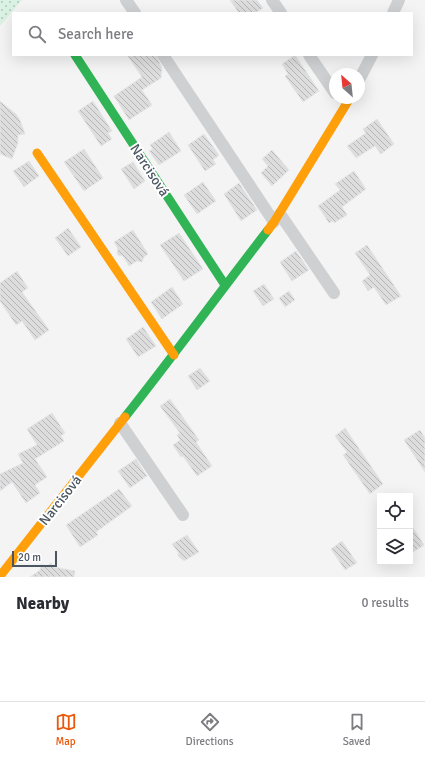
<!DOCTYPE html>
<html lang="en">
<head>
<meta charset="utf-8">
<style>
  :root { --surface:#fff; --page:#f2f2f3; --text:#2b2b33; --muted:#7c7c81; --line:#e1e1e2; --accent:#ea580c }
  body { margin:0; font-family:Signika,sans-serif; background:var(--page); color:var(--text) }
  .controls { position:absolute; right:12px; bottom:12px; display:grid; overflow:hidden; border-radius:0px; box-shadow:0 4px 16px #0002 }
  .controls button { width:36px; height:36px; display:grid; place-items:center; padding:0; border:0; border-bottom:1px solid var(--line); background:var(--surface); color:var(--text); font:20px sans-serif }
  .compass { position:absolute; left:329px; top:68px; width:36px; height:36px; border-radius:50%; background:var(--surface); box-shadow:0 4px 16px #0002; rotate:333deg }
  .scale { position:absolute; left:12px; bottom:10px; width:45px; box-sizing:border-box; padding-left:4px; border:2px solid #4a5661; border-top:0; font-size:11px; line-height:14px; white-space:nowrap; color:#4a5661; -webkit-text-stroke:3px #fff; paint-order:stroke }
  .list { margin:0; padding:0; list-style:none }
  h2 { display:flex; justify-content:space-between; align-items:center; height:52px; margin:0; padding:0 16px; font-size:17px }
  h2 small { font-size:13px; font-weight:400; color:var(--muted) }
  .icon { flex:none; width:22px; height:22px; fill:none; stroke:currentColor; stroke-width:2; stroke-linecap:round; stroke-linejoin:round }
  .map { position:relative; flex:none; width:425px; height:577px; overflow:hidden }
  .search { position:absolute; background:var(--surface); box-shadow:0 4px 16px #0002; left:12px; right:12px; top:12px; height:44px; display:flex; align-items:center; gap:10px; box-sizing:border-box; padding:0 14px; border-radius:0px; color:var(--muted); font-size:15px }
  .sheet { height:124px; background:var(--surface) }
  nav { display:flex; justify-content:space-around; align-items:center; box-sizing:border-box; height:56px; border-top:1px solid var(--line); background:var(--surface); font-size:11px; color:var(--muted) }
  nav a { display:grid; justify-items:center; gap:2px }
  nav .on { color:var(--accent) }
  .map>svg:first-child { display:block }
  .grass { fill:url(#grass-dots) }
  .building { fill:url(#building-back-hatch); stroke:#e5e6e7 }
  .lines { fill:none; stroke-linecap:round; stroke-linejoin:round }
  .street { stroke:#ced0d2; stroke-width:12 }
  .fast { stroke:#30b455; stroke-width:9 }
  .slow { stroke:#ff9f0a; stroke-width:9 }
  .labels { text-anchor:middle; stroke-width:4; stroke-linejoin:round; paint-order:stroke }
  .street-label { font-size:14px; fill:#4a5661; stroke:#fff }
</style>
</head>
<body>
<div class="map">
<svg width="425" height="577" viewBox="0 0 425 577">
  <defs>
    <pattern id="grass-dots" width="8" height="8" patternUnits="userSpaceOnUse"><rect width="8" height="8" fill="#d9f2e3"/><path d="M2 2h.1M6 6h.1" fill="none" stroke="#b2c7bb" stroke-width="1.8" stroke-linecap="round"/></pattern>
    <pattern id="building-back-hatch" width="6" height="6" patternUnits="userSpaceOnUse"><rect width="6" height="6" fill="#ddddde"/><path d="M-1 5l2 2M0 0l6 6M5-1l2 2" fill="none" stroke="#b5b6b7"/></pattern>
  </defs>
  <rect width="100%" height="100%" fill="#f4f4f4"/>
  <!-- grass -->
  <polygon class="grass" points="0,0 22,0 0,26"/>
  <!-- building -->
  <g class="building">
    <polygon points="230,0 257,0 263,8 255,13 239,13"/>
    <polygon points="127,55 156,55 162,68 161,78 142,90 152,105 129,120 114,96 142,77"/>
    <polygon points="295,55 319,91 303,102 285,76 288,74 282,64"/>
    <polygon points="0,101 16,114 20,120 25,134 18,135 18,143 12,159 0,154"/>
    <polygon points="93,101 112,131 108,133 112,139 101,146 78,111"/>
    <polygon points="377,119 394,144 381,154 375,146 356,158 347,146 366,133 363,129"/>
    <polygon points="169,132 181,151 159,165 149,151 153,149 150,145"/>
    <polygon points="204,134 219,155 213,160 216,164 205,171 188,145"/>
    <polygon points="84,149 103,178 84,191 64,162"/>
    <polygon points="272,150 289,170 272,186 261,173 268,166 262,159"/>
    <polygon points="29,161 39,176 24,187 13,171"/>
    <polygon points="133,162 145,181 134,189 121,169"/>
    <polygon points="354,171 366,189 342,207 347,215 334,223 333,221 329,223 318,206 340,190 335,184"/>
    <polygon points="203,182 216,201 197,214 184,195"/>
    <polygon points="239,183 257,210 241,221 224,194"/>
    <polygon points="68,228 81,247 68,256 55,238"/>
    <polygon points="133,230 148,254 144,257 142,262 137,261 129,266 123,256 118,255 117,253 118,249 114,242"/>
    <polygon points="179,233 203,269 184,281 160,245"/>
    <polygon points="367,245 401,296 386,305 374,287 368,291 362,281 370,275 355,253"/>
    <polygon points="296,251 309,270 292,281 280,262"/>
    <polygon points="17,271 28,288 22,292 49,330 35,340 22,321 16,325 0,301 0,283"/>
    <polygon points="264,284 274,299 263,306 253,291"/>
    <polygon points="172,287 183,304 162,319 151,302"/>
    <polygon points="289,291 295,300 285,307 279,298"/>
    <polygon points="143,327 156,346 138,357 126,339"/>
    <polygon points="200,368 210,381 197,390 188,376"/>
    <polygon points="170,399 199,440 196,442 212,466 197,476 183,456 181,457 173,445 180,440 177,435 180,433 160,406"/>
    <polygon points="52,413 65,433 61,436 64,441 35,459 47,477 35,485 40,493 26,503 12,482 0,491 0,474 23,463 18,454 37,445 27,429"/>
    <polygon points="345,428 383,484 370,494 343,455 347,452 335,436"/>
    <polygon points="420,430 425,438 425,472 404,440"/>
    <polygon points="136,459 147,476 130,488 118,471"/>
    <polygon points="119,489 132,506 96,532 98,535 80,547 66,525"/>
    <polygon points="410,523 424,545 410,554"/>
    <polygon points="187,535 199,552 184,561 178,556 178,552 172,544"/>
    <polygon points="342,541 357,563 345,570 331,549"/>
    <polygon points="51,563 54,567 75,571 74,577 30,577 40,570 41,564 46,566"/>
  </g>
  <g class="lines">
    <!-- street -->
    <g class="street">
      <polyline points="126,0 135,13"/>
      <polyline points="272,0 281,13"/>
      <polyline points="393,13 399,0"/>
      <polyline points="163,55 274,222"/>
      <polyline points="309,55 335,93"/>
      <polyline points="359,80 372,55"/>
      <polyline points="280,214 334,293"/>
      <polyline points="120,423 183,515"/>
    </g>
    <!-- fast -->
    <g class="fast">
      <polyline points="75,55 225,285"/>
      <path d="M 125,417 C 174,355 220,292 268,230"/>
    </g>
    <!-- slow -->
    <g class="slow">
      <polyline points="37,153 174,355"/>
      <polyline points="268,230 274,222 350,98"/>
      <polyline points="0,576 125,417"/>
    </g>
  </g>
  <g class="labels">
    <!-- street labels -->
    <g class="street-label">
      <text transform="translate(150 170) rotate(57)" y="5">Narcisová</text>
      <text transform="translate(60 500) rotate(-52)" y="5">Narcisová</text>
    </g>
  </g>
</svg>
<div class="controls">
<button><svg class="icon" aria-label="locate" viewBox="0 0 24 24"><circle cx="12" cy="12" r="6"/><path d="M12 2v4M12 18v4M2 12h4M18 12h4"/></svg></button>
<button><svg class="icon" aria-label="layers" viewBox="0 0 24 24"><path d="M12 4l9 5-9 5-9-5zM3 14l9 5 9-5"/></svg></button>
</div>
<svg class="compass" viewBox="-18 -18 36 36"><path d="M0-13l5 13h-10z" fill="#e53935"/><path d="M0 13l5-13h-10z" fill="#7c7c81"/></svg>
<div class="scale">20 m</div>
<div class="search"><svg class="icon" aria-label="search" viewBox="0 0 24 24"><circle cx="10" cy="10" r="6"/><path d="M15 15l6 6"/></svg>Search here</div>
</div>
<section class="sheet">
<h2>Nearby<small>0 results</small></h2>
<ul class="list">
</ul>
</section>
<nav>
<a class="on"><svg class="icon" aria-label="map" viewBox="0 0 24 24"><path d="M3 6l6-2 6 2 6-2v14l-6 2-6-2-6 2zM9 4v14M15 6v14"/></svg>Map</a>
<a><svg class="icon" aria-label="directions" viewBox="0 0 24 24"><path d="M12 3l9 9-9 9-9-9zM9 14v-3h6M13 9l2 2-2 2"/></svg>Directions</a>
<a><svg class="icon" aria-label="saved" viewBox="0 0 24 24"><path d="M7 4h10v16l-5-4-5 4z"/></svg>Saved</a>
</nav>
</body>
</html>
